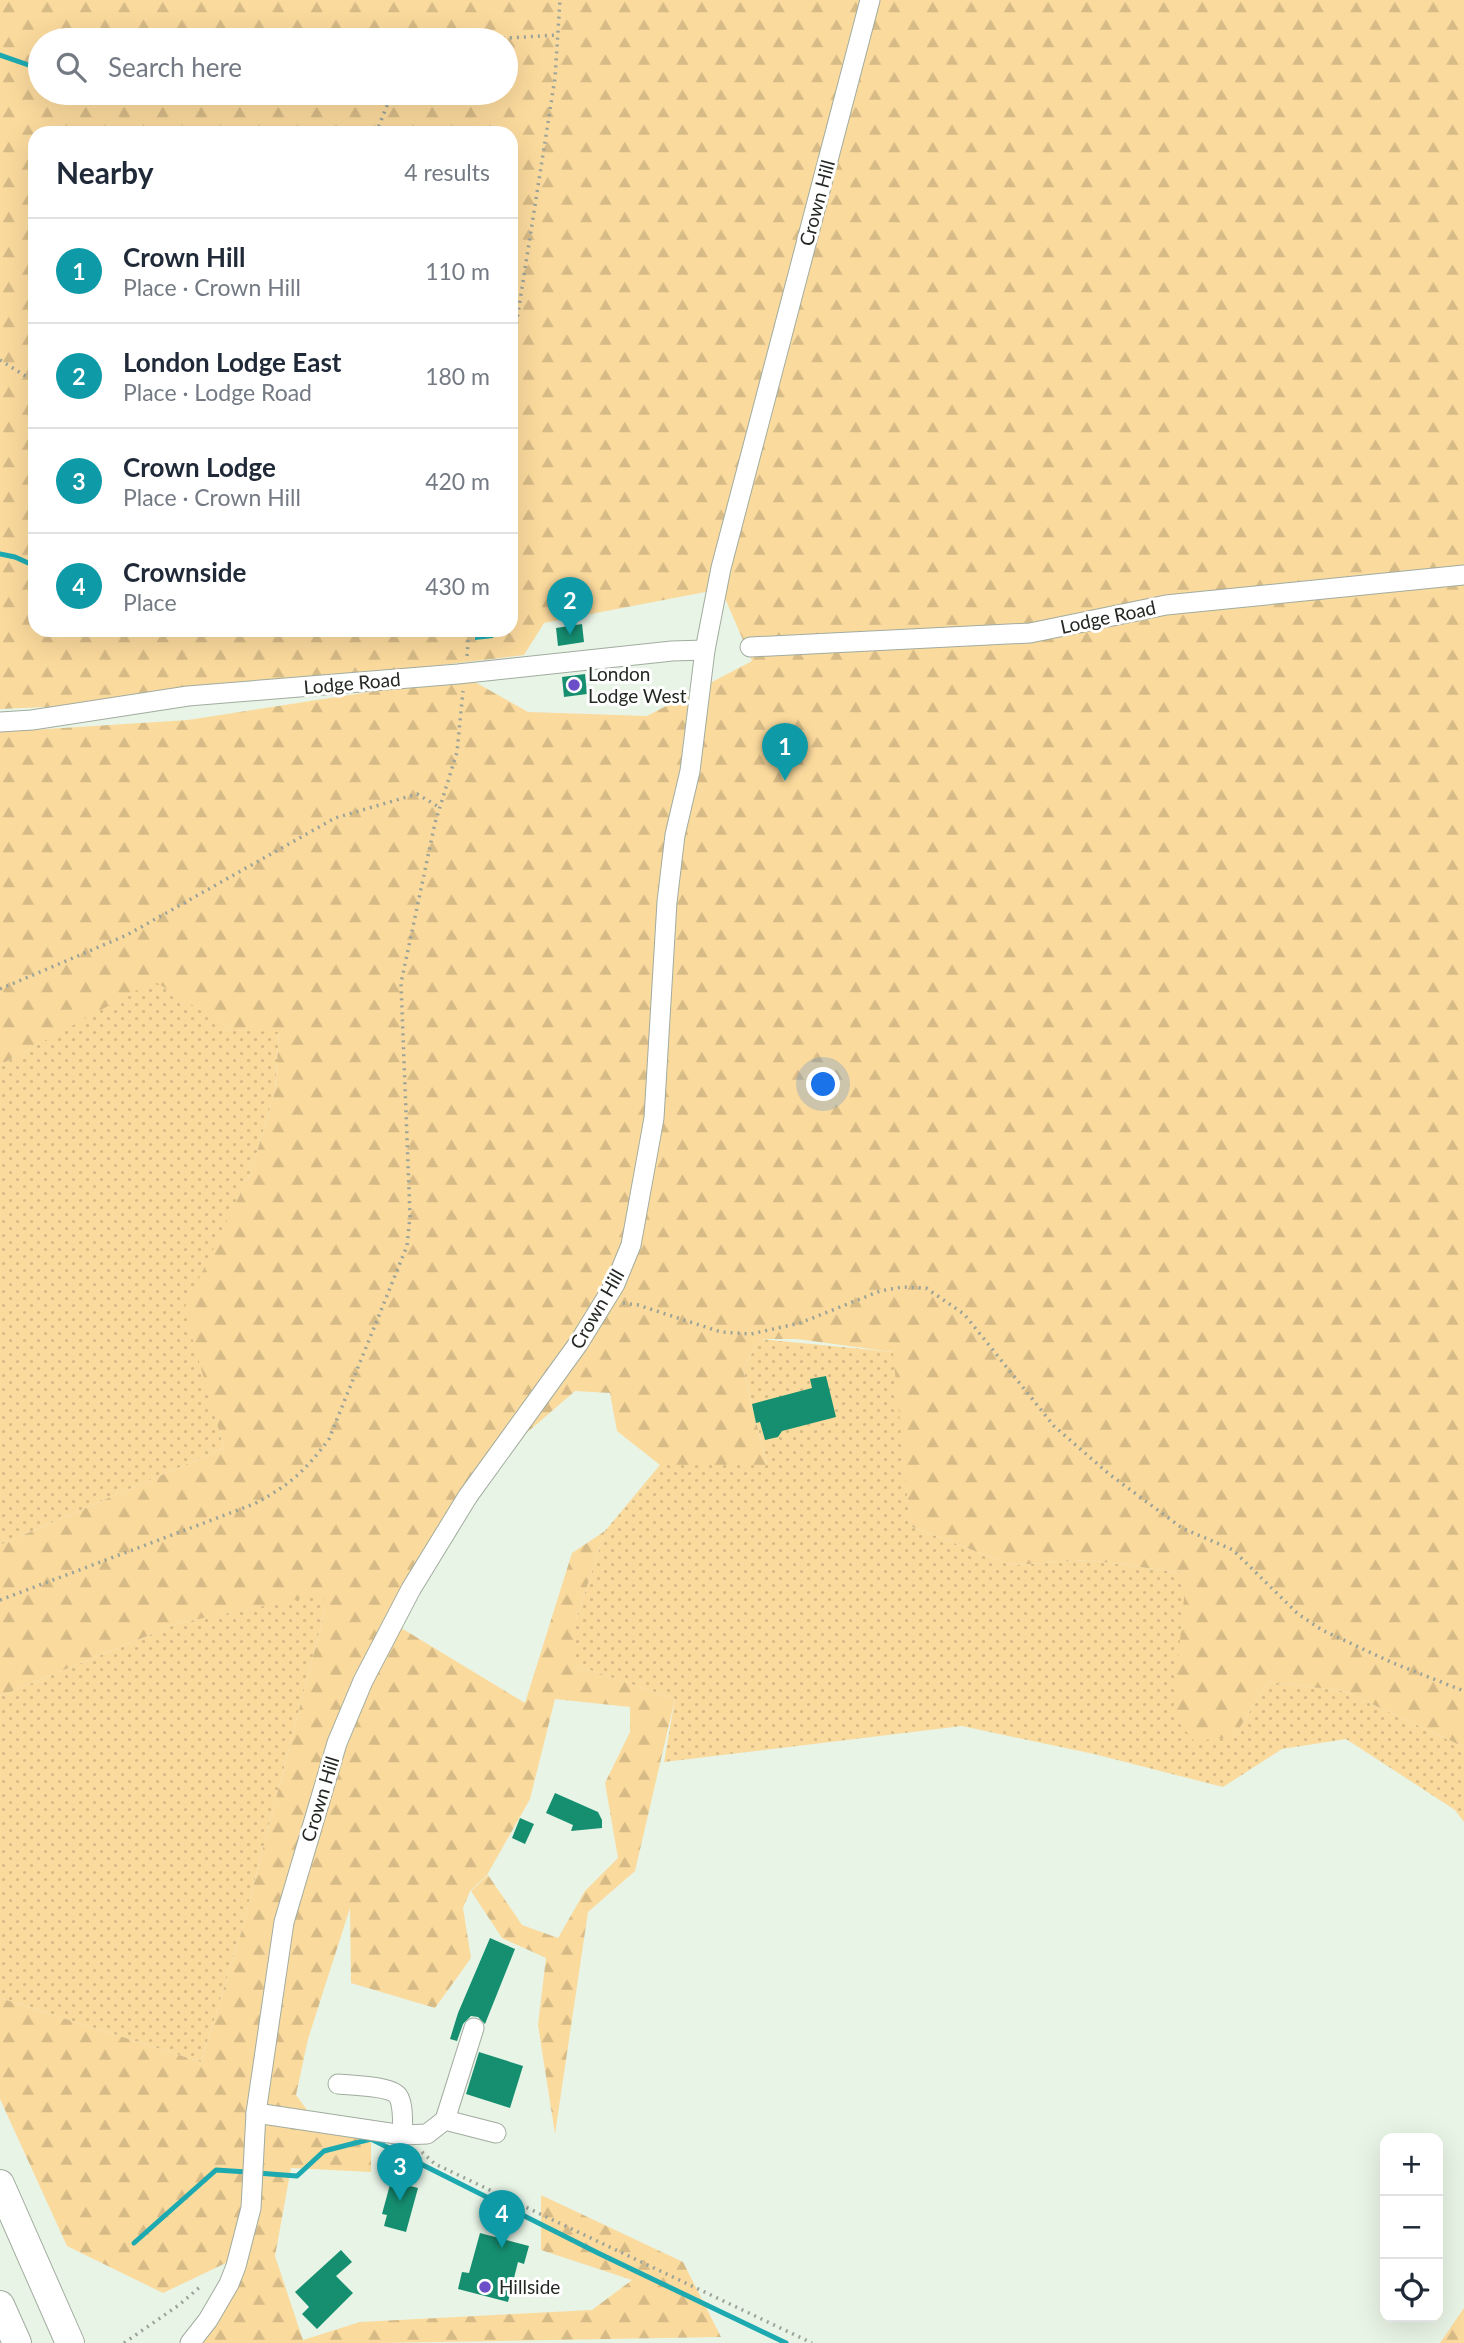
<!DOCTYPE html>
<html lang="en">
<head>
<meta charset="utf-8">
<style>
  :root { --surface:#fff; --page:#f2f2f3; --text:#1f2937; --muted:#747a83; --line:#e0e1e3; --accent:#ea580c }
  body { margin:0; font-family:Lato,sans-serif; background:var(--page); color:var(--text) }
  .controls { position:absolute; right:21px; bottom:21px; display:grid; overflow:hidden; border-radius:14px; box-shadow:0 7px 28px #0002 }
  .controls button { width:63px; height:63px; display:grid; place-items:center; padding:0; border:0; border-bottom:2px solid var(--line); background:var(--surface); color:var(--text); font:35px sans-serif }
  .you { position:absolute; left:824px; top:1085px; width:24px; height:24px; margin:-18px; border:5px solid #fff; border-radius:50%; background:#1a73e8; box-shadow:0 0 0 10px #1a73e833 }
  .badge { display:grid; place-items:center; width:46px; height:46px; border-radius:50%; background:var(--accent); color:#fff; font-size:23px; font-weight:700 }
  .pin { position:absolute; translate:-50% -58px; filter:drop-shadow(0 2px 4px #0008) }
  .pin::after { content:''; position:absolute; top:37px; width:24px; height:21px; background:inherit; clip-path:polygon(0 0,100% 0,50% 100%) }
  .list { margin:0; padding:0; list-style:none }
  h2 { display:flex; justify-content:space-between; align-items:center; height:91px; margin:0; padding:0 28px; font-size:30px }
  h2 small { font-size:23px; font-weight:400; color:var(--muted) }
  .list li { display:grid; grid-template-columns:46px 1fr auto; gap:21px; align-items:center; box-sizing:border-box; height:105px; padding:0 28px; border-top:2px solid var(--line) }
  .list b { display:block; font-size:26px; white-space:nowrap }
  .list p { margin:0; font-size:23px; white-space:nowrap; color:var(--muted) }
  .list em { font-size:23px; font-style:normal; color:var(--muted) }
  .icon { flex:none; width:38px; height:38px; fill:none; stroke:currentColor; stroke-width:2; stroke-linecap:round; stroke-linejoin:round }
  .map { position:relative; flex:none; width:1464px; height:2343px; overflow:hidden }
  .search { position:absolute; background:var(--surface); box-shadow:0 7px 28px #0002; left:28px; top:28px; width:490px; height:77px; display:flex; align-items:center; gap:18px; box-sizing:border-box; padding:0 24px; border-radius:38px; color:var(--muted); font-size:26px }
  .panel { position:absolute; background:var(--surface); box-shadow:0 7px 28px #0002; left:28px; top:126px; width:490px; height:511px; border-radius:21px }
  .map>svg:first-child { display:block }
  .grass { fill:url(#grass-dots) }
  .forest { fill:url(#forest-firs); fill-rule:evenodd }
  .water { fill:url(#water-rules) }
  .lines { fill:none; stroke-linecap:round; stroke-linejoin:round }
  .stream { stroke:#1da9b0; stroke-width:5 }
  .building { fill:#168f71 }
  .minor-casing { stroke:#a1ac9f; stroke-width:21 }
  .highway-casing { stroke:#a1ac9f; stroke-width:30 }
  .path { stroke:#9ba399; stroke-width:3.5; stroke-dasharray:2 5; stroke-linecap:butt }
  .minor { stroke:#fff; stroke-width:19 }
  .highway { stroke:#fff; stroke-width:28 }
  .poi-dot { fill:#6a4fc8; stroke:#fff; stroke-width:2.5 }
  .labels { text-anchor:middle; stroke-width:6; stroke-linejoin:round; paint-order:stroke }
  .street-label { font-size:19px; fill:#242823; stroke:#fff }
  .poi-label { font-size:19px; fill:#242823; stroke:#fff; text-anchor:start }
</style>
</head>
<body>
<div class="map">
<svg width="1464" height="2343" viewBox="0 0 1464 2343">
  <defs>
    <pattern id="grass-dots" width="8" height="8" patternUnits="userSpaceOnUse" patternTransform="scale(1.75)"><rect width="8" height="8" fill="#fbda9d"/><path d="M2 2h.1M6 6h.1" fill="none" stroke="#d7bb87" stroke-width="1.8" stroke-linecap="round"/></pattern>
    <pattern id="forest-firs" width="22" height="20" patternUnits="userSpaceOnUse" patternTransform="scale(1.75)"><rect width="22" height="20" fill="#fbda9d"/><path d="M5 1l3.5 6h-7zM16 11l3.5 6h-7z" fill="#d7bb87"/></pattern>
    <pattern id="water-rules" width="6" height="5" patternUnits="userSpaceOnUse" patternTransform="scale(1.75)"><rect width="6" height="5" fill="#1da9b0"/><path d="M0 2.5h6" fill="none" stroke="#198a8f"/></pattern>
  </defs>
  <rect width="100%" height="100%" fill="#e8f4e6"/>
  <!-- grass -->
  <g class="grass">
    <polygon points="154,980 232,1030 279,1031 275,1091 251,1172 185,1309 224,1448 0,1545 0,1065"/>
    <polygon points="760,1339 894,1352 910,1526 1011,1565 1089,1560 1184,1573 1184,1598 1234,1737 1268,1682 1344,1691 1464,1747 1464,1822 1455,1810 1346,1739 1282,1749 1223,1787 1094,1754 962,1726 664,1762 675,1699 575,1665 575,1623 605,1531 660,1465 767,1464 743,1369"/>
    <polygon points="325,1593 325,1610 241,1933 201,2062 0,1998 0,1696 179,1623"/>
  </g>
  <!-- forest -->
  <g class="forest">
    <path d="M 0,0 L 1464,0 L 1464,1747 L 1344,1691 L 1268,1682 L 1234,1737 L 1194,1741 L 1173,1715 L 1184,1598 L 1184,1573 L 1089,1560 L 1011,1565 L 910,1526 L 893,1352 L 797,1339 L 760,1339 L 743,1369 L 767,1465 L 660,1465 L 617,1431 L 610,1393 L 575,1391 L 494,1461 L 393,1623 L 525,1703 L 572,1553 L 605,1531 L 575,1623 L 575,1665 L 675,1699 L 635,1871 L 588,1912 L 555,2134 L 538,2025 L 546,1958 L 502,1938 L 471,1891 L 488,1875 L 522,1925 L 558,1938 L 585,1891 L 618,1858 L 605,1783 L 630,1732 L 630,1707 L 555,1699 L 530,1799 L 487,1875 L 470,1891 L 463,1908 L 471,1958 L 435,2008 L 351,1983 L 350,1908 L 308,2039 L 296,2095 L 321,2129 L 371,2139 L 371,2172 L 291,2168 L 275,2256 L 303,2340 L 360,2322 L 592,2310 L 632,2280 L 541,2250 L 541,2195 L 683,2262 L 721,2337 L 377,2343 L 194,2343 L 208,2331 L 228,2262 L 163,2293 L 67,2246 L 0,2099 L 0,1998 L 201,2062 L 241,1933 L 325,1610 L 324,1594 L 179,1623 L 0,1696 L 0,1545 L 224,1448 L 184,1309 L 251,1172 L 275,1091 L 279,1032 L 232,1030 L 154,981 L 0,1065 L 0,732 L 188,720 L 466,677 L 528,712 L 647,716 L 752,661 L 721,589 L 544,623 L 524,655 L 316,680 L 184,701 L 0,709 ZM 40,40 L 506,40 L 506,93 L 40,93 ZM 35,133 L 511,133 L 511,630 L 35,630 Z"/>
    <polygon points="1464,2308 1464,2343 1440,2343"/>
  </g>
  <!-- water -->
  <polygon class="water" points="475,630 498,630 493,638 475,640"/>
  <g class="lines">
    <!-- stream -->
    <g class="stream">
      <polyline points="0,55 40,69"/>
      <polyline points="0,554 15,557 35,566"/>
      <polyline points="257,2173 297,2176 324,2151 371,2139 598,2253 786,2343"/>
      <polyline points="134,2243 216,2170 247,2172"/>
    </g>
  </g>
  <!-- building -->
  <g class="building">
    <polygon points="582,624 584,642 558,646 556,628"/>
    <polygon points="585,674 587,694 564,697 562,677"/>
    <polygon points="826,1376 836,1417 782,1431 778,1437 765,1440 760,1422 756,1423 752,1404 812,1388 810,1379"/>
    <polygon points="555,1793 598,1812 602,1820 602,1828 571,1831 573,1825 546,1813"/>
    <polygon points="520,1818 534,1824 525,1844 512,1838"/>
    <polygon points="490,1938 515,1949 485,2024 478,2017 471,2016 463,2024 457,2041 450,2039 458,2013"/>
    <polygon points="479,2052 523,2066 510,2108 466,2094"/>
    <polygon points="391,2181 418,2188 406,2232 384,2226 387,2215 382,2214"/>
    <polygon points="480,2233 529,2246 524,2264 518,2262 508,2302 458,2289 462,2272 469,2273"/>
    <polygon points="341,2250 352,2262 336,2276 353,2293 317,2329 302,2314 309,2307 295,2292"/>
  </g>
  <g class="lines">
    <!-- minor casing -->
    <g class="minor-casing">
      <g id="minor">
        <polyline points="750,647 1030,633 1166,605 1464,575"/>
        <polyline points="0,722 32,720 188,696 458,674 672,651 705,650"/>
        <path d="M 338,2084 C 350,2085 391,2086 398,2096 C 404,2105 402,2124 403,2135"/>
        <polyline points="256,2113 403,2135 427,2134 445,2120 496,2133"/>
        <polyline points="445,2120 474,2028"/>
        <polyline points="190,2343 208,2320 229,2284 236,2266 251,2208 256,2113 284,1922 337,1743 363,1681 411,1589 468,1496 578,1344 615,1284 631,1245 654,1118 667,902 675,835 690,771 705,650 721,568 870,0"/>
      </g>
    </g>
    <!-- highway casing -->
    <g class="highway-casing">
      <g id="highway">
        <polyline points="0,2184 70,2343"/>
        <polyline points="0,2305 17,2343"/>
      </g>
    </g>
    <!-- path -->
    <g class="path">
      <polyline points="475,40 557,35"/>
      <polyline points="376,133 392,93"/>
      <polyline points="511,358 555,78 560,0"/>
      <polyline points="0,360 35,382"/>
      <polyline points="467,656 469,630"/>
      <polyline points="0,989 127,935 335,818 417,794 439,807"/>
      <polyline points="623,1303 638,1305 721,1332 751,1334 800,1323 880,1291 902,1287 926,1288 964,1314 1054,1426 1109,1474 1182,1528 1233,1550 1298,1614 1322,1630 1393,1663 1464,1691"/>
      <path d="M 0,1600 L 254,1504 C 290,1485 305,1471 329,1439 L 407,1246 L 410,1216 L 401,983 L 435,823 L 457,752 L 463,691"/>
      <polyline points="422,2152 435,2164 812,2343"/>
      <polyline points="124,2343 179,2305 201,2286"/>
    </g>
    <!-- minor -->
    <use href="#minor" class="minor"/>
    <!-- highway -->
    <use href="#highway" class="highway"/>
  </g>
  <!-- markers -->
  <g class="poi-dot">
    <circle cx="574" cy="685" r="7"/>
    <circle cx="485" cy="2287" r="7"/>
  </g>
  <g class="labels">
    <!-- street labels -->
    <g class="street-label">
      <text transform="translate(817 203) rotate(-75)" y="7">Crown Hill</text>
      <text transform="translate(1108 617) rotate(-12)" y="7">Lodge Road</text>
      <text transform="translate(352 683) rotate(-5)" y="7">Lodge Road</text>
      <text transform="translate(597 1309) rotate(-60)" y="7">Crown Hill</text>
      <text transform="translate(320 1799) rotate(-73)" y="7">Crown Hill</text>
    </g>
    <!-- poi labels -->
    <g class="poi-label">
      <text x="588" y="681">London<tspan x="588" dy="22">Lodge West</tspan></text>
      <text x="499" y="2294">Hillside</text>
    </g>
  </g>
</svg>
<div class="controls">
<button>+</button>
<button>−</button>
<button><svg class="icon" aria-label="locate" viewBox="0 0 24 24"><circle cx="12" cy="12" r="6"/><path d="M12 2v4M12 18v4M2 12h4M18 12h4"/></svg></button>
</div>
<div class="you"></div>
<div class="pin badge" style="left:785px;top:781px;background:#0f9aa8">1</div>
<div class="pin badge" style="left:570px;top:635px;background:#0f9aa8">2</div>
<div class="pin badge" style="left:400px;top:2201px;background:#0f9aa8">3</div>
<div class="pin badge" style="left:502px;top:2248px;background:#0f9aa8">4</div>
<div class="search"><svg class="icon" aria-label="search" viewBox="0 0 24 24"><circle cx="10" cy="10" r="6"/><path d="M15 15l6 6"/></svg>Search here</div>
<section class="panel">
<h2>Nearby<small>4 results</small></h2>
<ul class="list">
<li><span class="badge" style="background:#0f9aa8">1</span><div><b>Crown Hill</b><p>Place · Crown Hill</p></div><em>110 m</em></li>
<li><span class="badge" style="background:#0f9aa8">2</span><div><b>London Lodge East</b><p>Place · Lodge Road</p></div><em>180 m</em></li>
<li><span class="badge" style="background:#0f9aa8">3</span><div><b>Crown Lodge</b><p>Place · Crown Hill</p></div><em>420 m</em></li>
<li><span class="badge" style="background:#0f9aa8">4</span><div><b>Crownside</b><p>Place</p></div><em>430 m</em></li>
</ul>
</section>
</div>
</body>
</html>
